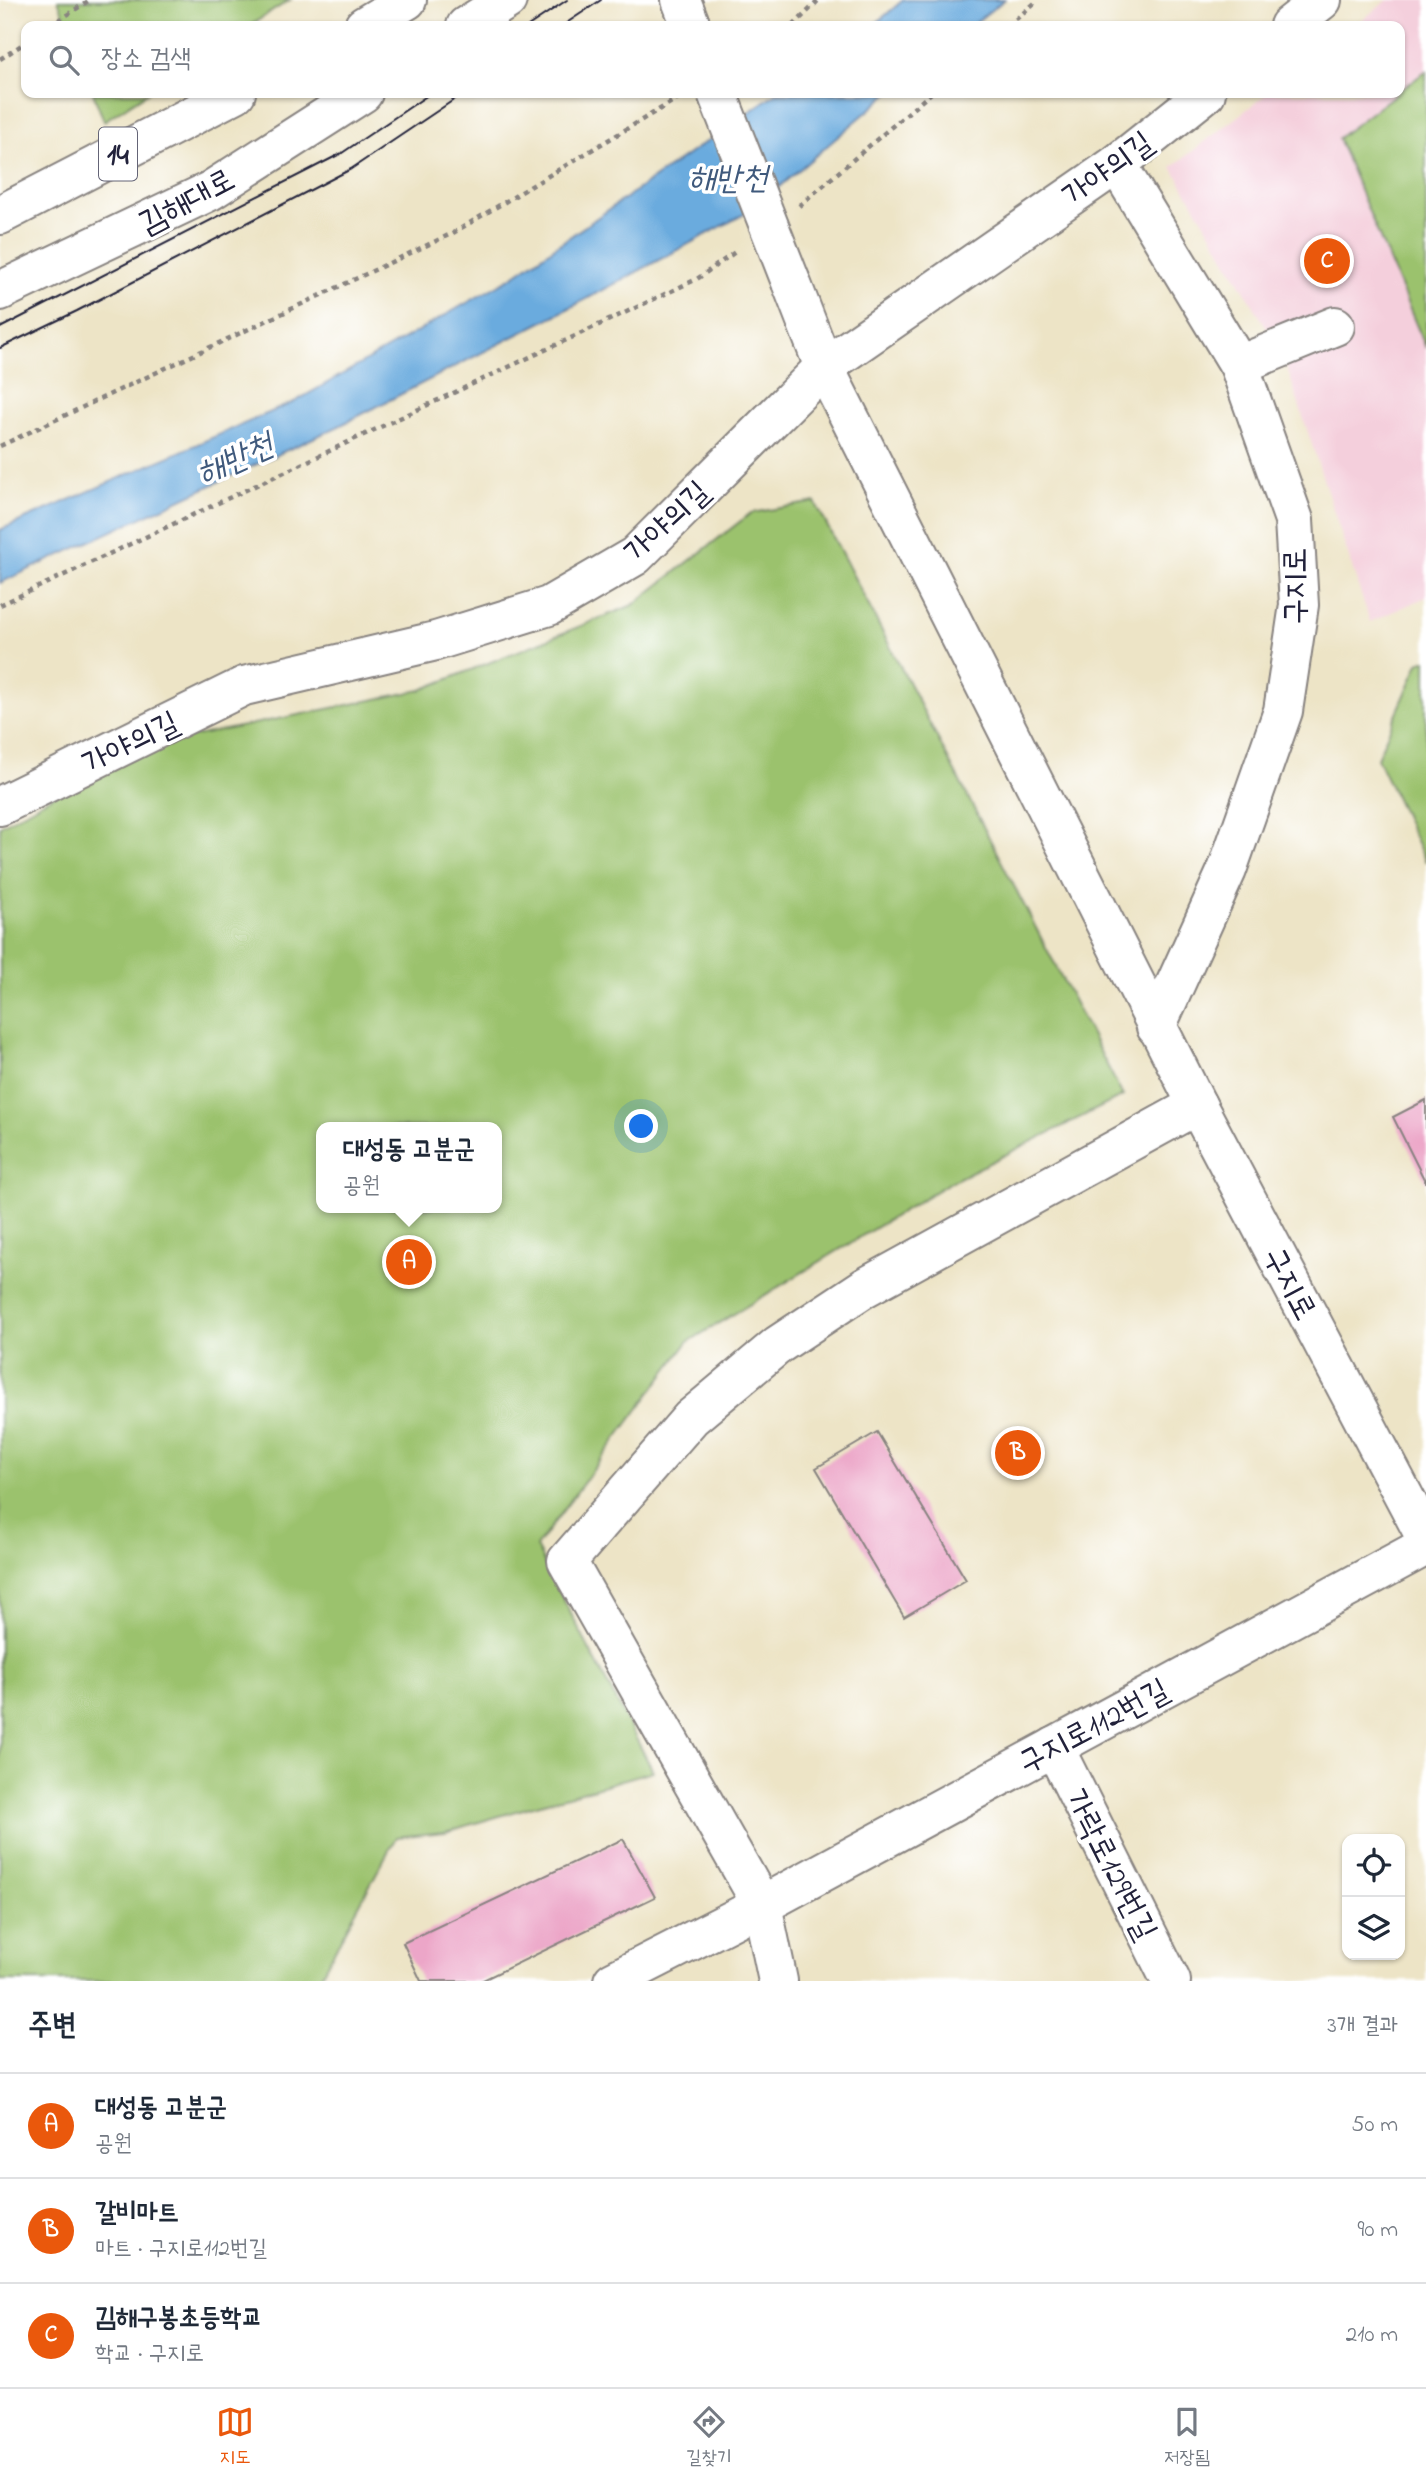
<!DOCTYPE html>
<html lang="ko">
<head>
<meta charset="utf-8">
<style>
  :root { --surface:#fff; --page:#f2f2f3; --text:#1f2937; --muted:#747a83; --line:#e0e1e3; --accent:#ea580c }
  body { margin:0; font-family:"Indie Flower","Poor Story",sans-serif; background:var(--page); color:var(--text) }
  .controls { position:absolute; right:21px; bottom:21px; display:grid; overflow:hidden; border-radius:14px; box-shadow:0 2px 5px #0004 }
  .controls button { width:63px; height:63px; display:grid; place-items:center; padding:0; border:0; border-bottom:2px solid var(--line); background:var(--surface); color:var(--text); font:35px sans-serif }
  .you { position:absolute; left:642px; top:1127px; width:24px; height:24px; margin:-18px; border:5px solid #fff; border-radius:50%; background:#1a73e8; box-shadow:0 0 0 10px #1a73e833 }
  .badge { display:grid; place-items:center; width:46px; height:46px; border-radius:50%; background:var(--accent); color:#fff; font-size:23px; font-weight:700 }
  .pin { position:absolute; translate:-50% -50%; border:4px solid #fff; box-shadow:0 2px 7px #0006 }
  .popup { position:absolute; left:316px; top:1122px; width:186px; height:91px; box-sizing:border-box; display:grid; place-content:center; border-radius:14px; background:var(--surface); filter:drop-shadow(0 2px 5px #0005); font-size:23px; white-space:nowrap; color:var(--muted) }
  .popup b { font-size:26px; color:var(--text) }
  .popup::after { content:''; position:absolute; left:50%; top:100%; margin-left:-14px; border:14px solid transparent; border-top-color:var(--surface) }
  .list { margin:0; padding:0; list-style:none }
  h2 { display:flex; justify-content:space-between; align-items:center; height:91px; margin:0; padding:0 28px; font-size:30px }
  h2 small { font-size:23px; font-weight:400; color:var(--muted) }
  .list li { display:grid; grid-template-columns:46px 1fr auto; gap:21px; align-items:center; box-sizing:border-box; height:105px; padding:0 28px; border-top:2px solid var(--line) }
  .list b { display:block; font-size:26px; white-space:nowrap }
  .list p { margin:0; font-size:23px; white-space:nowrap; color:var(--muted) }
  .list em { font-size:23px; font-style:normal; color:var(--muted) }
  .icon { flex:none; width:38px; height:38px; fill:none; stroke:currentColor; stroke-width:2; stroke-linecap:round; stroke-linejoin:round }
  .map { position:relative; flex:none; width:1426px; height:1981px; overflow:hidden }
  .search { position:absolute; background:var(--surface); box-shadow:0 2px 5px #0004; left:21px; right:21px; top:21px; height:77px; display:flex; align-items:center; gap:18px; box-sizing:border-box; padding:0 24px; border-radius:14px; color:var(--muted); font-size:26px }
  .sheet { height:406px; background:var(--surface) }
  nav { display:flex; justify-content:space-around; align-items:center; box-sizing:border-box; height:98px; border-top:2px solid var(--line); background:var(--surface); font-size:19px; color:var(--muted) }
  nav a { display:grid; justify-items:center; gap:4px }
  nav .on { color:var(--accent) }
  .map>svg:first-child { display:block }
  .built { fill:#f4cfdc }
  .green { fill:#9bc26d; stroke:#5e7254; stroke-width:2; fill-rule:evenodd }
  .water { fill:#6babde; stroke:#46668c; stroke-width:2 }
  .building { fill:#eca6c8 }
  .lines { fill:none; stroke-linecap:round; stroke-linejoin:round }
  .minor-casing { stroke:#888380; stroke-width:42 }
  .major-casing { stroke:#888380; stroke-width:42 }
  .path { stroke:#888380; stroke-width:4.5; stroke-dasharray:5 5; stroke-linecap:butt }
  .minor { stroke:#fff; stroke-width:38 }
  .major { stroke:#fff; stroke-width:38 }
  .tram { stroke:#22223b; stroke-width:2 }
  .major-bridge-casing { stroke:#888380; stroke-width:42; stroke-linecap:butt }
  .major-bridge { stroke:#fff; stroke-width:38 }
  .labels { text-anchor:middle; stroke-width:7; stroke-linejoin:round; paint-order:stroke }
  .shield { fill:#fff; stroke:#646476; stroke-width:2 }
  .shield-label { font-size:30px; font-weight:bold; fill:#22223b }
  .street-label { font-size:32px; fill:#22223b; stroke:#fff }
  .water-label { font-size:33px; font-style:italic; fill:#3f597c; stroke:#fff }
</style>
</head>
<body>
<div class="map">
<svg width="1426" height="1981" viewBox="0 0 1426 1981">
  <rect width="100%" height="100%" fill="#fff"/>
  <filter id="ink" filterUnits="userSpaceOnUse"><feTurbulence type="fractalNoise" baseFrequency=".0143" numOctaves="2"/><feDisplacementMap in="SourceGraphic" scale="14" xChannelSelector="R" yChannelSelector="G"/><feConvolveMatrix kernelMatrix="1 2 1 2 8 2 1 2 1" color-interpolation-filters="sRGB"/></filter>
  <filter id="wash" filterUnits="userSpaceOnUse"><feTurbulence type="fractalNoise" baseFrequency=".00686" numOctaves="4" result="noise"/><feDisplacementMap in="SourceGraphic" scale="28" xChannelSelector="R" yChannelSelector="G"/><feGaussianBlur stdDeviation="1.57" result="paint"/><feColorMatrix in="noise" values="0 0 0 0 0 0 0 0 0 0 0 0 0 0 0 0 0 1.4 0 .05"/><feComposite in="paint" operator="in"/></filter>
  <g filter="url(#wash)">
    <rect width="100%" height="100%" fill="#ede4c6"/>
    <!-- built -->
    <polygon class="built" points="1388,0 1426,0 1426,597 1370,622 1283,356 1172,167 1268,93 1400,93 1400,26 1354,26"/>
    <!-- green -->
    <g class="green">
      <polygon points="58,0 290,0 249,26 68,26"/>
      <polygon points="1426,71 1426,348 1338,138"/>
      <polygon points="93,93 147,93 104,121"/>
      <path d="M 815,502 L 1123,1096 L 949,1183 L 688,1342 L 536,1547 L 653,1771 L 445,1832 L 396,1837 L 318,1981 L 0,1981 L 0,826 L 136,748 L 421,690 L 633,605 L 751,513 ZM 322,1127 L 496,1127 L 496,1208 L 322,1208 Z"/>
      <polygon points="1426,660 1426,862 1377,758 1419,663"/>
    </g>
    <!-- water -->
    <g class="water">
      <polygon points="903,0 1004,0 971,26 873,26"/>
      <polygon points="776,93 889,93 752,210 577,304 337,427 0,583 0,530 294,402 512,277"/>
    </g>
    <g id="blocks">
      <!-- building -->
      <g class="building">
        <polygon points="1426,1100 1426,1183 1393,1117"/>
        <polygon points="877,1432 966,1580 904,1617 816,1468"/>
        <polygon points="623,1839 655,1897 481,1981 421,1981 403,1943"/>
      </g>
    </g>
  </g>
  <g filter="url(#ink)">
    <use href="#blocks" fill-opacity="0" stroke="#888380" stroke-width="2"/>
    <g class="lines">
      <!-- minor casing -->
      <g class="minor-casing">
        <g id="minor">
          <polyline points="1289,26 1322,0"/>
          <polyline points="1117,164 1239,365 1294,520 1299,605 1283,711 1227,870 1156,1027"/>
          <polyline points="1239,365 1335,326"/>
          <polyline points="0,806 244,686 436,641 549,606 635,556 824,367 1117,164 1206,93"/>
          <polyline points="1054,1747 1171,1981"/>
          <polyline points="613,1981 762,1905 1426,1546"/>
          <polyline points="778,1981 762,1905 567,1561 691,1418 778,1345 864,1288 1197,1105"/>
        </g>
      </g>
      <!-- major casing -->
      <g class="major-casing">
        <g id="major">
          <polyline points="681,0 691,26"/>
          <polyline points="364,26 407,0"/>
          <polyline points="466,26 507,0"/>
          <polyline points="0,215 236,93"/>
          <polyline points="791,282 824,367 1197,1105 1426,1538"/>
          <polyline points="0,291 210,191 363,93"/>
        </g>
      </g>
      <!-- path -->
      <g class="path">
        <polyline points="50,26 90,0"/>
        <polyline points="793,26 819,0"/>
        <polyline points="1008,26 1038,0"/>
        <polyline points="0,59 26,42"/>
        <polyline points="799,206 931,93"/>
        <polyline points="0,446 453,233 680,97"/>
        <polyline points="0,605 697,279 738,250"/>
      </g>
      <!-- minor -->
      <use href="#minor" class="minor"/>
      <!-- major -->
      <use href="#major" class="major"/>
      <!-- tram -->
      <g class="tram">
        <polyline points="528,26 567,0"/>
        <polyline points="562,26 601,0"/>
        <polyline points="0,328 342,153 431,93"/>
        <polyline points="0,348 77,311 351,169 464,93"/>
      </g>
      <!-- major-bridge casing -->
      <g class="major-bridge-casing">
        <polyline id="major-bridge" points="717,93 791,282"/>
      </g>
      <!-- major-bridge -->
      <use href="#major-bridge" class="major-bridge"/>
    </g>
  </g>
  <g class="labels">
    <!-- shield labels -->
    <rect class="shield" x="99" y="127.5" width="38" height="53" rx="5"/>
    <g class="shield-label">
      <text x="118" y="164">14</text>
    </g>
    <!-- street labels -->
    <g class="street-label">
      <text transform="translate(1107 168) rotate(-36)" y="11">가야의길</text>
      <text transform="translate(186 200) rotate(-28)" y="11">김해대로</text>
      <text transform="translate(666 521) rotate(-43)" y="11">가야의길</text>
      <text transform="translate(1294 586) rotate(-90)" y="11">구지로</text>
      <text transform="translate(130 742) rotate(-26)" y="11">가야의길</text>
      <text transform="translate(1291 1283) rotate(62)" y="11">구지로</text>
      <text transform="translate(1093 1725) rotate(-28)" y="11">구지로112번길</text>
      <text transform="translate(1112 1864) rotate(63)" y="11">가락로129번길</text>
    </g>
    <!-- water labels -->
    <g class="water-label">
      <text x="728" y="188">해반천</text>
      <text transform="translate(234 457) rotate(-24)" y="12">해반천</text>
    </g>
  </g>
</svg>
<div class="controls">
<button><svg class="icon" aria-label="locate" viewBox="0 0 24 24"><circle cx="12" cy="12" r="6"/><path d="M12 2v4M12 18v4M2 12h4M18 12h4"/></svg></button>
<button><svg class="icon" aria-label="layers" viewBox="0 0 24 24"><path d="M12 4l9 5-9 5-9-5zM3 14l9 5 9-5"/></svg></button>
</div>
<div class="you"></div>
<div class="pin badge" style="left:409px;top:1262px">A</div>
<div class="popup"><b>대성동 고분군</b>공원</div>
<div class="pin badge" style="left:1018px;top:1453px">B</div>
<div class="pin badge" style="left:1327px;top:261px">C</div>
<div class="search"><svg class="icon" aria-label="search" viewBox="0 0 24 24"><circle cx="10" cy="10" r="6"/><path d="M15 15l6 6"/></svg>장소 검색</div>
</div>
<section class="sheet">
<h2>주변<small>3개 결과</small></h2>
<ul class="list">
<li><span class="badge">A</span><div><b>대성동 고분군</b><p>공원</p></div><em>50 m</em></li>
<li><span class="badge">B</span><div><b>갈비마트</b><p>마트 · 구지로112번길</p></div><em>90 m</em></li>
<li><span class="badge">C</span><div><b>김해구봉초등학교</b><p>학교 · 구지로</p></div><em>210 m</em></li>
</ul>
</section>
<nav>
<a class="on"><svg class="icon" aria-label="map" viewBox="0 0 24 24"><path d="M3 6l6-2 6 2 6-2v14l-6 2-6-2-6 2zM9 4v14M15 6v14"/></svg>지도</a>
<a><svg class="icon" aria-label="directions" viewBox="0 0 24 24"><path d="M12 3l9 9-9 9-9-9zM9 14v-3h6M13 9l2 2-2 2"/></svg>길찾기</a>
<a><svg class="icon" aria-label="saved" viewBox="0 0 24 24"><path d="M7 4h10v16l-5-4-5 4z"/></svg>저장됨</a>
</nav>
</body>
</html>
